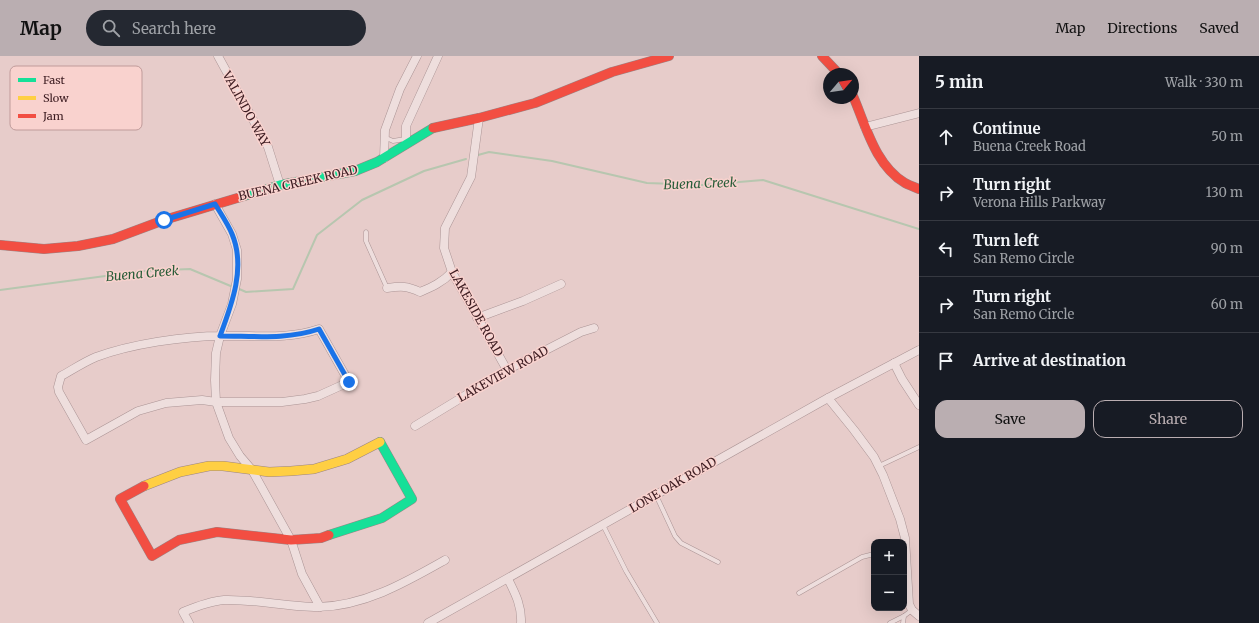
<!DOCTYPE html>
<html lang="en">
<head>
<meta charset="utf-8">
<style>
  :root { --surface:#171b24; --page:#242831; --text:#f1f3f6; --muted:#9ea1a6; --line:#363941; --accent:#baaeb1 }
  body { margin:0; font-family:Merriweather,serif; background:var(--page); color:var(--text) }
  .controls { position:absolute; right:12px; bottom:12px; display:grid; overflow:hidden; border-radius:8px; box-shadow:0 4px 16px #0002 }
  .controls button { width:36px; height:36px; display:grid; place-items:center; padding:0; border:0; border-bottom:1px solid var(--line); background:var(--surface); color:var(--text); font:20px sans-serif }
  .compass { position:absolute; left:823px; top:12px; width:36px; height:36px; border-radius:50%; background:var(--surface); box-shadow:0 4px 16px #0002; rotate:61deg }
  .stop { position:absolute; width:12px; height:12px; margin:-9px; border:3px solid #1a73e8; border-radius:50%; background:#fff }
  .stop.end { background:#1a73e8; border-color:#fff; box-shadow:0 1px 4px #0008 }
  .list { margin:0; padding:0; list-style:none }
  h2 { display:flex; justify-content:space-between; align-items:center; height:52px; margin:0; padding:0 16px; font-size:17px }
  h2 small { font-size:13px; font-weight:400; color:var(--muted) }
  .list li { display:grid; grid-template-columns:26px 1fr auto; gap:12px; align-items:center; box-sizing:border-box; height:56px; padding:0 16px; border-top:1px solid var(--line) }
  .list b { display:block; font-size:15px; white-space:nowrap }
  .list p { margin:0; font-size:13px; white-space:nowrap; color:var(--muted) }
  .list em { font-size:13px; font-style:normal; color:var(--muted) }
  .actions { display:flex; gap:8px; padding:12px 16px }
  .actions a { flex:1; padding:9px 0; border:1px solid var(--accent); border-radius:12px; text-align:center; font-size:14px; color:var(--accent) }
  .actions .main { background:var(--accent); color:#111 }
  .icon { flex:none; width:22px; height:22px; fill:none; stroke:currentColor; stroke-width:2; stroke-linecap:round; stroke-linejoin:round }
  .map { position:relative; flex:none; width:919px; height:567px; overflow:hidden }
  header { display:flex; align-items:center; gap:24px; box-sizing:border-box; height:56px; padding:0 20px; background:var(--accent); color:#111 }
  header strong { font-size:19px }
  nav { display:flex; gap:22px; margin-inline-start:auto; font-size:14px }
  .search { width:280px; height:36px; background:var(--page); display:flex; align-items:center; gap:10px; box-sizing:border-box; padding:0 14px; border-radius:22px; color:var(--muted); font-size:15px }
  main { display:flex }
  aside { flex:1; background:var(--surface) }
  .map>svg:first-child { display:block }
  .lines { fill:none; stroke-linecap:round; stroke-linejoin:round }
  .stream { stroke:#b7c6af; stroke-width:2 }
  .lane-casing { stroke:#ab9495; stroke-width:5 }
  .street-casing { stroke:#ab9495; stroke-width:9 }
  .fast-casing { stroke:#9b8485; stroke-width:10 }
  .slow-casing { stroke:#9b8485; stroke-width:10 }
  .jam-casing { stroke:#9b8485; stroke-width:10 }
  .lane { stroke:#eededd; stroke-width:4 }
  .street { stroke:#eededd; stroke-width:8 }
  .fast { stroke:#16e098; stroke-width:9 }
  .slow { stroke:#ffcf43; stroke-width:9 }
  .jam { stroke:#f24e42; stroke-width:9 }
  .route { stroke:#1a73e8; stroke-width:5 }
  .labels { text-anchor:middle; stroke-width:3; stroke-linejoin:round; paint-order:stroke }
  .street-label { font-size:12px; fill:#3b1b20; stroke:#f9d2ce }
  .water-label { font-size:13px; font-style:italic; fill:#285c38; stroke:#f9d2ce }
  .key { fill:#f9d2ce; stroke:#c09b9a; stroke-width:1 }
  .key-label { font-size:11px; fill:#3b1b20 }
</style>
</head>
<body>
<header>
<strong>Map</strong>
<div class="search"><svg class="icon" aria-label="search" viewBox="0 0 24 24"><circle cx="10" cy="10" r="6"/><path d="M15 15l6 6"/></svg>Search here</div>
<nav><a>Map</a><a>Directions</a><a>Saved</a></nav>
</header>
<main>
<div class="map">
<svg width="919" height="567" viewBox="0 0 919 567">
  <rect width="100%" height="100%" fill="#e7ccca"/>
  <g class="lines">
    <!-- stream -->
    <g class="stream">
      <polyline points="478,99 489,96 552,105 647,127 703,129 763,124 919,173"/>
      <polyline points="237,232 246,236 293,233 317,179 362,144 424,115 466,103"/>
      <polyline points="0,234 143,215 190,213 233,231"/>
    </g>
    <!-- lane casing -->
    <g class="lane-casing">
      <g id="lane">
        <polyline points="384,81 393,85 405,83"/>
        <polyline points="366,176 366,185 387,232"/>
        <polyline points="879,410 919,391"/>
        <polyline points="656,439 675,480 681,487 718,506"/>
        <polyline points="603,469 626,515 657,567"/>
        <polyline points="799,537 862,501 874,498"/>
        <polyline points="890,567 904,560 912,554"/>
        <polyline points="903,567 904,560"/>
      </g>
    </g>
    <!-- street casing -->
    <g class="street-casing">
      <g id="street">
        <polyline points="218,0 268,91 280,129"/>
        <polyline points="479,62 471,121 445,172 444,192 452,216 507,314"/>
        <polyline points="865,71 919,57"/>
        <polyline points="406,87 406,70 438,0"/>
        <polyline points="384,102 385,74 400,33 417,0"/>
        <polyline points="215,148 232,178 237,194 237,223 232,248 220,280 216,297 215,324 216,346 229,382 240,400 252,414 291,484 302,518 320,551"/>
        <path d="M 387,232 C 402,230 407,230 420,236 C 432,231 443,226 452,216"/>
        <polyline points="477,262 523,245 561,228"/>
        <path d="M 319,273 L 349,326 L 318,340 L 305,343 L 282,346 L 216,346 L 202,344 L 166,347 L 138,355 L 86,384 L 59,336 L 58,331 L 61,320 C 72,314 84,306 96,301 C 131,288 184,280 222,280 C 255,279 287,284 319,273 Z"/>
        <polyline points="894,307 902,323 919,349"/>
        <polyline points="828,342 854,374 874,401 883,419 900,463 905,482 909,548 912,554 919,560"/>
        <polyline points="415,370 507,314 581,276 594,272"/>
        <path d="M 508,523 C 515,537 522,550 521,567"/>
        <path d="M 189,567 L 183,556 C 195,551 211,545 224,544 C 256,543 287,551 318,551 C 365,550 406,526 445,504"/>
        <polyline points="428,567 828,342 919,294"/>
      </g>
    </g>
    <!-- fast casing -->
    <g class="fast-casing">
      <g id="fast">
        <polyline points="244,140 280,129 355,115 377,106 433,72"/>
        <polyline points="329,479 382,462 412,443 380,386"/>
      </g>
    </g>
    <!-- slow casing -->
    <g class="slow-casing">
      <polyline id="slow" points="144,430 180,416 209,410 223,410 269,416 291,415 314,413 347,403 380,386"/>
    </g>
    <!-- jam casing -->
    <g class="jam-casing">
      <g id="jam">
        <polyline points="822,0 839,18"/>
        <path d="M 853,40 C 866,70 875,109 905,127 C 909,129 914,131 919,133"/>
        <polyline points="433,72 479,62 535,47 612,16 669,0"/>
        <polyline points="0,189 44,193 78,190 113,183 164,164 244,140"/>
        <polyline points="144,430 120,443 152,500 179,484 217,476 291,484 321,482 329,479"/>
      </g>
    </g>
    <!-- lane -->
    <use href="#lane" class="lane"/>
    <!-- street -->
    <use href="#street" class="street"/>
    <!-- fast -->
    <use href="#fast" class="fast"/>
    <!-- slow -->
    <use href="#slow" class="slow"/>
    <!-- jam -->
    <use href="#jam" class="jam"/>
  </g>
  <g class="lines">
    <!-- route -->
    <path class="route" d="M 164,164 L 215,148 C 221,158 228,168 232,178 C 246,211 232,248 220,280 C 253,280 287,284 319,273 L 349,326"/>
  </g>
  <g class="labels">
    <!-- street labels -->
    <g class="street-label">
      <text transform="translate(246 53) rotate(61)" y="4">VALINDO WAY</text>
      <text transform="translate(298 127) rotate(-13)" y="4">BUENA CREEK ROAD</text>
      <text transform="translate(476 257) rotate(61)" y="4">LAKESIDE ROAD</text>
      <text transform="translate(503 318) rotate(-29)" y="4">LAKEVIEW ROAD</text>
      <text transform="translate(673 429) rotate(-30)" y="4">LONE OAK ROAD</text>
    </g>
    <!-- water labels -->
    <g class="water-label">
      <text transform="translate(700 127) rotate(-2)" y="5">Buena Creek</text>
      <text transform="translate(142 217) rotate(-5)" y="5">Buena Creek</text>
    </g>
  </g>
  <!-- legend -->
  <rect x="10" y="10" width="132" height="64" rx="6" class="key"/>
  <rect x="18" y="22" width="18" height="4" fill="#16e098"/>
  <rect x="18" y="40" width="18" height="4" fill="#ffcf43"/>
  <rect x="18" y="58" width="18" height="4" fill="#f24e42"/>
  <g class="key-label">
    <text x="43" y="28">Fast</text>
    <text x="43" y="46">Slow</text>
    <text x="43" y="64">Jam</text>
  </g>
</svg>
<div class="controls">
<button>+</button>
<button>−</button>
</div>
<svg class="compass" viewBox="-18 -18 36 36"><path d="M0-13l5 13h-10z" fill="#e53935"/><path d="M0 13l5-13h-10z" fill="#9ea1a6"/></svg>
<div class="stop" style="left:164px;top:164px"></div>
<div class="stop end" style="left:349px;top:326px"></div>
</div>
<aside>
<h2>5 min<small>Walk · 330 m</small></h2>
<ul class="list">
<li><svg class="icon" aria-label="ahead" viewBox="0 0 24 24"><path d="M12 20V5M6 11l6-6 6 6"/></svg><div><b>Continue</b><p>Buena Creek Road</p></div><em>50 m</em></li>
<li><svg class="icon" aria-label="right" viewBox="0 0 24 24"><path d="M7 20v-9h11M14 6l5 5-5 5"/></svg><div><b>Turn right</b><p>Verona Hills Parkway</p></div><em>130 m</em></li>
<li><svg class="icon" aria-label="left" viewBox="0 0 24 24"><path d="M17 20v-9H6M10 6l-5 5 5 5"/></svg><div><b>Turn left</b><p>San Remo Circle</p></div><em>90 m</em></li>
<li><svg class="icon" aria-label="right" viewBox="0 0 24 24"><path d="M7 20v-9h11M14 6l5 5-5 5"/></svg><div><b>Turn right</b><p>San Remo Circle</p></div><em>60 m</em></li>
<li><svg class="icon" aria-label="arrive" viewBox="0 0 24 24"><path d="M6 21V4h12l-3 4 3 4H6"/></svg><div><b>Arrive at destination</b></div></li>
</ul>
<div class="actions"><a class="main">Save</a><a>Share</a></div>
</aside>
</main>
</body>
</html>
